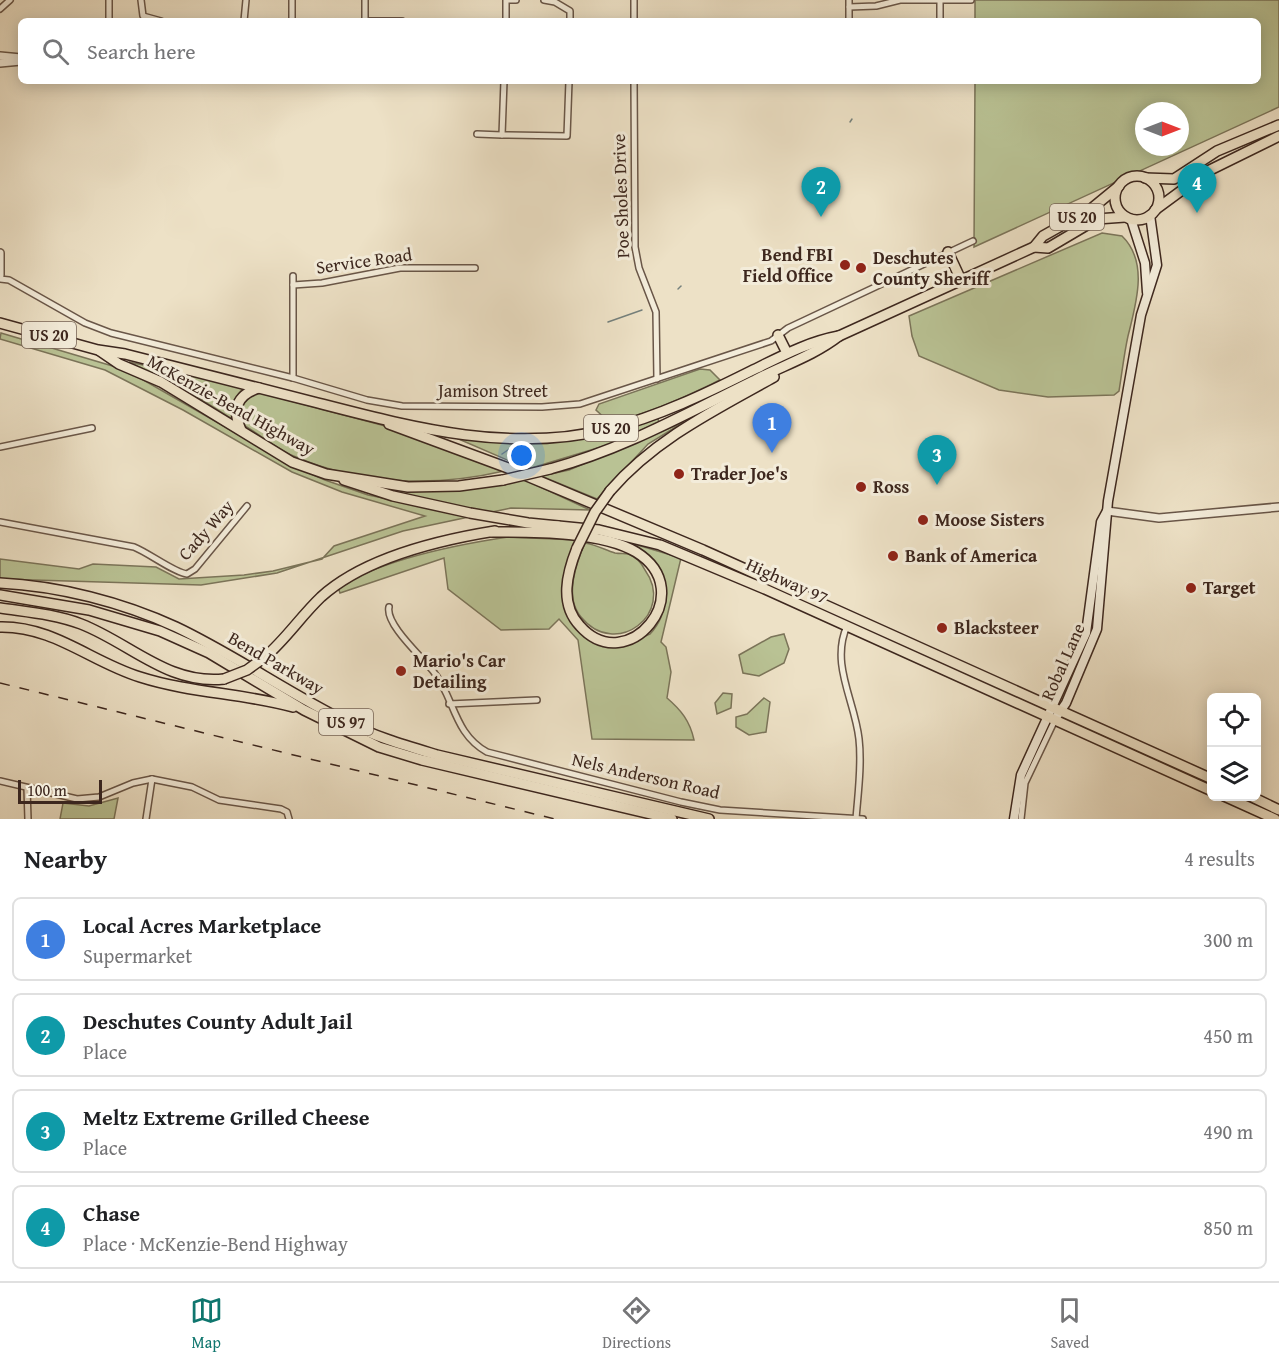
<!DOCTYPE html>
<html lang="en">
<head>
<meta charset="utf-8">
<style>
  :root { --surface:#fff; --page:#f2f2f2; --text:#202124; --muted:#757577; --line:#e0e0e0; --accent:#0f766e }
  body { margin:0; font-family:"Gentium Book Plus",serif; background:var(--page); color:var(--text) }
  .controls { position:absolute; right:18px; bottom:18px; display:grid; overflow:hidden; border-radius:9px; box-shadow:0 3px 15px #0003 }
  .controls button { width:54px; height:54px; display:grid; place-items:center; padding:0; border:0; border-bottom:2px solid var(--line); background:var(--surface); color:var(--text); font:30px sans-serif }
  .compass { position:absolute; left:1135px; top:102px; width:54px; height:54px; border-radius:50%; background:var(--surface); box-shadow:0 3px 15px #0003; rotate:90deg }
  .scale { position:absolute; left:18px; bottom:15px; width:84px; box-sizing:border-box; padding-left:6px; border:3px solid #3d271e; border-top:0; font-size:16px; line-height:21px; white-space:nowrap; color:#3d271e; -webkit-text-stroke:4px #f3ecda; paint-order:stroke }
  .you { position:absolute; left:522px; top:456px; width:21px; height:21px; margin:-15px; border:4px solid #fff; border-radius:50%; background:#1a73e8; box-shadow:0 0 0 9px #1a73e833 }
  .badge { display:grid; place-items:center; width:39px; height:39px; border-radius:50%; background:var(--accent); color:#fff; font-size:20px; font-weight:700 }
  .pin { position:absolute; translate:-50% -50px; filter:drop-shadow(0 2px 3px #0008) }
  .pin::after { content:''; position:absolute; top:32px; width:21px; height:18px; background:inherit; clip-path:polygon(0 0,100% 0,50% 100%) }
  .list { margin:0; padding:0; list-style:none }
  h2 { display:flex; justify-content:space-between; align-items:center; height:78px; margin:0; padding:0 24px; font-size:26px }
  h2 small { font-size:20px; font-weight:400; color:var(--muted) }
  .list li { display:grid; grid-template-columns:39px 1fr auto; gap:18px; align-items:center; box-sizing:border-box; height:84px; margin:0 12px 12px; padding:0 12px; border:2px solid var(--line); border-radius:9px }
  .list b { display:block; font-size:22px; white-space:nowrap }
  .list p { margin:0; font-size:20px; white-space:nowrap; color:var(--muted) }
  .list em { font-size:20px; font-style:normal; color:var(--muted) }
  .icon { flex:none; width:33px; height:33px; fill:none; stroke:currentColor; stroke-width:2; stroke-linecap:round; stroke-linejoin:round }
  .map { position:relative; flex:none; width:1279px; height:819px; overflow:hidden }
  .search { position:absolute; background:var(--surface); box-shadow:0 3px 15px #0003; left:18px; right:18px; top:18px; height:66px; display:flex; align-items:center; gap:15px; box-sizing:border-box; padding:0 21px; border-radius:9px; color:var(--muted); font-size:22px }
  .sheet { height:462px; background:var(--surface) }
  nav { display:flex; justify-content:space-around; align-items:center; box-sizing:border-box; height:84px; border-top:2px solid var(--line); background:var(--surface); font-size:16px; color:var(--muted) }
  nav a { display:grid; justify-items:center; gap:3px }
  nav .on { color:var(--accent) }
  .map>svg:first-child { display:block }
  .green { fill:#b9c294; stroke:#7b7459; stroke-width:1.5; fill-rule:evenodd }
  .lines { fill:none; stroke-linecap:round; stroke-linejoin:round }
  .stream { stroke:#75807c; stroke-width:1.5 }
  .minor-casing { stroke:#695648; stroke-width:8 }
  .tertiary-casing { stroke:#695648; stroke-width:10 }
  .secondary-casing { stroke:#3d271e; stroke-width:11 }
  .primary-casing { stroke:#3d271e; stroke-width:12 }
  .trunk-casing { stroke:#3d271e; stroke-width:12 }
  .minor { stroke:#f3ecda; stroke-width:5 }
  .tertiary { stroke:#f3ecda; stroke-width:7 }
  .secondary { stroke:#f3ecda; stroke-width:8 }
  .primary { stroke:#ede1c6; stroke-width:9 }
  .trunk { stroke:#ede1c6; stroke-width:9 }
  .rail { stroke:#3d271e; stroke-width:1.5; stroke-dasharray:10 10; stroke-linecap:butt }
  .trunk-bridge-casing { stroke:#3d271e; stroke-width:12; stroke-linecap:butt }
  .trunk-bridge { stroke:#ede1c6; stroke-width:9 }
  .poi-dot { fill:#8f2418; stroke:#f3ecda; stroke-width:2 }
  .labels { text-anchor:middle; stroke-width:6; stroke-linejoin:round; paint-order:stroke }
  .shield { fill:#f3ecda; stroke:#746256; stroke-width:1.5 }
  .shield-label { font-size:16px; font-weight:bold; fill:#3d271e }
  .street-label { font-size:18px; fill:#3d271e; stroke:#f3ecda }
  .poi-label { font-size:18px; font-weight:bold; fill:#3d271e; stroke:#f3ecda; text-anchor:start }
</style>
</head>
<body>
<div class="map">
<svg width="1279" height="819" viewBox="0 0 1279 819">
  <rect width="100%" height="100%" fill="#ede1c6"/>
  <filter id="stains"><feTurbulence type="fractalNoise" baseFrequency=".00333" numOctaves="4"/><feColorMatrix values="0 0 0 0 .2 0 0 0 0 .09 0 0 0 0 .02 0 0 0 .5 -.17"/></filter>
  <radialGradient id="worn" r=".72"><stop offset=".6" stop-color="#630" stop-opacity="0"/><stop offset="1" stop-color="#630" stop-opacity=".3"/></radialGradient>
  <!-- green -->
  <g class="green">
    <path d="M 975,0 L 1279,0 L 1279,107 L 974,247 L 975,81 L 1258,81 L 1258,21 L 975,21 ZM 1144,111 L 1180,111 L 1180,147 L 1144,147 Z"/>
    <path d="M 1102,233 L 1122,236 C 1149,262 1136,304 1128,336 C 1124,354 1122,373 1119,391 L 1114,395 L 1048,397 L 999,390 L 919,356 L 912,336 L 909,316 Z"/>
    <polygon points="1,333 126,370 293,466 325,480 368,495 393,500 371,486 397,489 519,477 590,510 511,508 403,531 277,573 201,585 0,579 0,559 79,569 93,564 156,567 179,579 244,575 273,571 322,559 334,546 425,516 342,492 292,472 183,410 105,370 0,339"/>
    <path d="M 129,362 L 245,387 C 234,396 233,405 232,419 L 186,390 Z"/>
    <path d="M 700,369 L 710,370 L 720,380 C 684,397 648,415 609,422 L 596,410 L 599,404 Z"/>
    <path d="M 257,392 L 389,427 L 504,471 C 436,487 361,485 296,457 C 278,450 262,436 245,426 L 241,421 L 240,403 Z"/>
    <polygon points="653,419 658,419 659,422 614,443 528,469 454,437 579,439 610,433"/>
    <polygon points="684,422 648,444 597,499 541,476 569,470"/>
    <path d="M 508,537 L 576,540 C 562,569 553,607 580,632 C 588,638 599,645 609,645 C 623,645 638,639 650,634 C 669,614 671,580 652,560 C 647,554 639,552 634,544 L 681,558 L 661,642 L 666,647 L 671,672 L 667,698 C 681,710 690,721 694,740 L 592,739 L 578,640 L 559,619 L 549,629 L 501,630 L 448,589 L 444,558 L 340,593 L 338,587 C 385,559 454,545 508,537 Z"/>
    <path d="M 585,543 C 597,545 605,550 615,553 C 620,554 625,553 629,554 C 636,557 642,564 645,570 C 676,613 616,660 581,617 C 564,597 576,564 585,543 Z"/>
    <polygon points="784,634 789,649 784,663 759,676 743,673 739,655 771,637"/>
    <polygon points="723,693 732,694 731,708 717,714 715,703"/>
    <polygon points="764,698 770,702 766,732 749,735 736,727 736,717 747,714"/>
    <polygon points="118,798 114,819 60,819 63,803 89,806"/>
  </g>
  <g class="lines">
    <!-- stream -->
    <g class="stream">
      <polyline points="850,122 852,119"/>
      <polyline points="678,289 681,286"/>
      <polyline points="608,322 642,310"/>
      <polyline points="502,454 511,448"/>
    </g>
    <!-- minor casing -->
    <g class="minor-casing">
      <g id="minor">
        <polyline points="141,0 143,16 161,21"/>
        <polyline points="292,0 292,21"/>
        <polyline points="365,0 365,21 402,21"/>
        <polyline points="544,0 555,2 570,11 570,21"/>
        <polyline points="849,0 849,21"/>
        <polyline points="940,0 940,21"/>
        <polyline points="849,7 876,6 900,0 971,0"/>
        <polyline points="0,9 10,0"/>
        <polyline points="109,21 109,0"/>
        <polyline points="244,21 246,0"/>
        <polyline points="506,21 506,0 516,0"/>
        <polyline points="634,21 634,0"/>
        <polyline points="504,81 502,135 567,136 569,81"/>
        <polyline points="634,81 635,247 639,268 656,312 657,379"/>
        <polyline points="477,134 502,135"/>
        <polyline points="293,276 293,378"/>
        <polyline points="0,279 9,280 85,323 111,333 293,378 367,400 402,406 542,407 580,404 771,341 788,328 973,241"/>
        <polyline points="293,285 322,283 400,268 475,268"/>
        <polyline points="0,447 92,428"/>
        <path d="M 0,522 L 134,547 C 149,553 175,573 187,574 L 195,569 L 247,506"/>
        <path d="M 389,607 C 385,624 421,656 433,671 C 455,698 453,733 487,752 L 681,802 L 720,810 L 863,819"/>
        <path d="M 847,626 C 830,664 855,701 859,739 C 862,765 858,793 856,819"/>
        <polyline points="449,704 537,700"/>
        <polyline points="0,781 77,799 99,797 133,783 152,779 192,787 219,800 281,809 287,812 289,819"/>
        <polyline points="27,788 28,819"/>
        <polyline points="146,819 152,779"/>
        <polyline points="1021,819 1025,783 1054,722"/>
      </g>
    </g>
    <!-- tertiary casing -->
    <g class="tertiary-casing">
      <g id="tertiary">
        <polyline points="0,56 21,58"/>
        <polyline points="0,63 21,61"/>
        <polyline points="0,253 0,275"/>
        <polyline points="1107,511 1159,518 1279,507"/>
      </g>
    </g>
    <!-- secondary casing -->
    <g class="secondary-casing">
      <g id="secondary">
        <polyline points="1131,219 1145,263 1147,292"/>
        <polyline points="1057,716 1066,703 1097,629 1108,501 1141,315 1157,265 1150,215"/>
        <polyline points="1014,819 1021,775 1086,633 1101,522 1107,511"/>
      </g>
    </g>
    <!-- primary casing -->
    <g class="primary-casing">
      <g id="primary">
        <polyline points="389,424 508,468 703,550 1212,779"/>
        <polyline points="344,480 393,496 470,513 528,523 599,530 660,545 765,589 1212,791"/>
        <polyline points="1224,796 1275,819"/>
        <polyline points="1250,796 1279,810"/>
      </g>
    </g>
    <!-- trunk casing -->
    <g class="trunk-casing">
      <g id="trunk">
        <circle cx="1137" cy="198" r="22"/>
        <polyline points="1145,178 1174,179 1217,151 1279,125"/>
        <polyline points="1155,210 1208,171 1279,136"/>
        <polyline points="1034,247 1048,248 1097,219 1125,217"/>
        <polyline points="948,252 961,280"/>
        <path d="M 0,323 L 98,350 L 125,354 C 188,370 251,386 314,402 C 411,427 509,454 609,429 C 659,416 705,394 751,371 C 780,357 807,342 839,336"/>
        <polyline points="778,335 787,353"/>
        <polyline points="100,351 119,364 161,382 292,462 326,474 408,487 459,486 503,480"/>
        <path d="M 241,430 C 232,410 236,395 259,388"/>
        <path d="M 550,469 C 624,449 687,413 755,380 C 784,365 813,356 839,336 L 1034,247 L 1043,236 L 1091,209 L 1119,186"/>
        <path d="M 610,491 C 655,439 715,410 774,377"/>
        <polyline points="536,526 558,526"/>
        <path d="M 492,532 C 532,532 601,531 636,552 C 701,592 627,679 580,626 C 559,604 567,573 577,548"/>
        <path d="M 0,583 C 59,586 122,602 176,627 C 235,655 288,693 347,722 C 375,737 407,746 437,755 L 709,819"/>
        <polyline points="0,595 89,610 160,631 209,653 304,710 379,747 422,760 672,819"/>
        <path d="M 0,608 C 27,612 55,614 81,624 C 130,643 168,685 224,679"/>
        <path d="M 0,627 C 54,626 91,662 140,677 C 190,693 242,693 293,707"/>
        <path d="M 265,657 C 286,639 301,616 321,597 C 364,558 439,540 495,531"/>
      </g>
    </g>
    <!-- minor -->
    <use href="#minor" class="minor"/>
    <!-- tertiary -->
    <use href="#tertiary" class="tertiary"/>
    <!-- secondary -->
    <use href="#secondary" class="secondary"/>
    <!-- primary -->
    <use href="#primary" class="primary"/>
    <!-- trunk -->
    <use href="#trunk" class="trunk"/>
    <!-- rail -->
    <polyline class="rail" points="0,683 555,819"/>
    <!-- trunk-bridge casing -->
    <g class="trunk-bridge-casing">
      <g id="trunk-bridge">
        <polyline points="503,480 550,469"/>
        <polyline points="577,548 595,512 610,491"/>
        <polyline points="224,679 247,670 265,657"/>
      </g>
    </g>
    <!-- trunk-bridge -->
    <use href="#trunk-bridge" class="trunk-bridge"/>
  </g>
  <!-- markers -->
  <g class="poi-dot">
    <circle cx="845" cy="265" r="6"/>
    <circle cx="861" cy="268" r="6"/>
    <circle cx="679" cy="474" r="6"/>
    <circle cx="861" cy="487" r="6"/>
    <circle cx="923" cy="520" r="6"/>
    <circle cx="893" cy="556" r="6"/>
    <circle cx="1191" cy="588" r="6"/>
    <circle cx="942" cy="628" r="6"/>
    <circle cx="401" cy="671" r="6"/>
  </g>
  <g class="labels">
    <!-- shield labels -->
    <g class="shield">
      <rect x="1050" y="204" width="54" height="26" rx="4.5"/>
      <rect x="22" y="322" width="54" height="26" rx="4.5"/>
      <rect x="584" y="415" width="54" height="26" rx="4.5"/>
      <rect x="319" y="709" width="54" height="26" rx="4.5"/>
    </g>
    <g class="shield-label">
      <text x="1077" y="223">US 20</text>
      <text x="49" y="341">US 20</text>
      <text x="611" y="434">US 20</text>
      <text x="346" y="728">US 97</text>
    </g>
    <!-- street labels -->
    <g class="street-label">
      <text transform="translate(621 196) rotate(-92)" y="6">Poe Sholes Drive</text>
      <text transform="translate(364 261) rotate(-8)" y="6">Service Road</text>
      <text x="493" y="397">Jamison Street</text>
      <text transform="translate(231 405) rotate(29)" y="6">McKenzie-Bend Highway</text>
      <text transform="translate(206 530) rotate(-49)" y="6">Cady Way</text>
      <text transform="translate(787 581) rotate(24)" y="6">Highway 97</text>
      <text transform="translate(1063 662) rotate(-66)" y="6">Robal Lane</text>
      <text transform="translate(276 663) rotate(30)" y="6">Bend Parkway</text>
      <text transform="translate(646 776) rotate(13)" y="6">Nels Anderson Road</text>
    </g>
    <!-- poi labels -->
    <g class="poi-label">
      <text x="833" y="261" text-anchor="end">Bend FBI<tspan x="833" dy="21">Field Office</tspan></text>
      <text x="873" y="264">Deschutes<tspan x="873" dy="21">County Sheriff</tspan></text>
      <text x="691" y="480">Trader Joe's</text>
      <text x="873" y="493">Ross</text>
      <text x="935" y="526">Moose Sisters</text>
      <text x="905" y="562">Bank of America</text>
      <text x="1203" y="594">Target</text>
      <text x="954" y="634">Blacksteer</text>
      <text x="413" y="667">Mario's Car<tspan x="413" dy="21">Detailing</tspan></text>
    </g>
  </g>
  <rect width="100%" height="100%" filter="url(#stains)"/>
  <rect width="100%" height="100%" fill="url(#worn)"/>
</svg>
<div class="controls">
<button><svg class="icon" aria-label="locate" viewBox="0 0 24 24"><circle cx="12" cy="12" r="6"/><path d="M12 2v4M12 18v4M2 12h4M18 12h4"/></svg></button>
<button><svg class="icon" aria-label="layers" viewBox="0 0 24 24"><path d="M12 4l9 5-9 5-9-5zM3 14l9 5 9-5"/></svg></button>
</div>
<svg class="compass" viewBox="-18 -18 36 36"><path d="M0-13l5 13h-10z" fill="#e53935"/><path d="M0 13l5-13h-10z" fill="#757577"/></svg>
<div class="scale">100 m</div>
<div class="you"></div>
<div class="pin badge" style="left:772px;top:453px;background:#3f7fe0">1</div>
<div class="pin badge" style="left:821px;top:217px;background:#0f9aa8">2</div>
<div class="pin badge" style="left:937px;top:485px;background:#0f9aa8">3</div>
<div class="pin badge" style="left:1197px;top:213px;background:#0f9aa8">4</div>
<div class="search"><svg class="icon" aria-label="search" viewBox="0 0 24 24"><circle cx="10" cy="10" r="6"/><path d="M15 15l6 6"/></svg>Search here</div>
</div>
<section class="sheet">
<h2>Nearby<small>4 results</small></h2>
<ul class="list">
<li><span class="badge" style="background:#3f7fe0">1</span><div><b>Local Acres Marketplace</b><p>Supermarket</p></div><em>300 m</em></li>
<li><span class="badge" style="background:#0f9aa8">2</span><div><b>Deschutes County Adult Jail</b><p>Place</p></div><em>450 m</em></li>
<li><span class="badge" style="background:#0f9aa8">3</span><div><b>Meltz Extreme Grilled Cheese</b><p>Place</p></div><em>490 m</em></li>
<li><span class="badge" style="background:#0f9aa8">4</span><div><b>Chase</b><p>Place · McKenzie-Bend Highway</p></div><em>850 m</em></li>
</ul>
</section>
<nav>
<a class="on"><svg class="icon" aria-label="map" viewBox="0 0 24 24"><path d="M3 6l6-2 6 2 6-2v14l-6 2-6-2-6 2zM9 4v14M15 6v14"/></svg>Map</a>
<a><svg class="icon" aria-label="directions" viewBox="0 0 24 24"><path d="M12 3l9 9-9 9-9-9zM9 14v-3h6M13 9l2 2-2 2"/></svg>Directions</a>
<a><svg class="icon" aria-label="saved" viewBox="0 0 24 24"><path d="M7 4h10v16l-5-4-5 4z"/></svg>Saved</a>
</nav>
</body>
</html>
